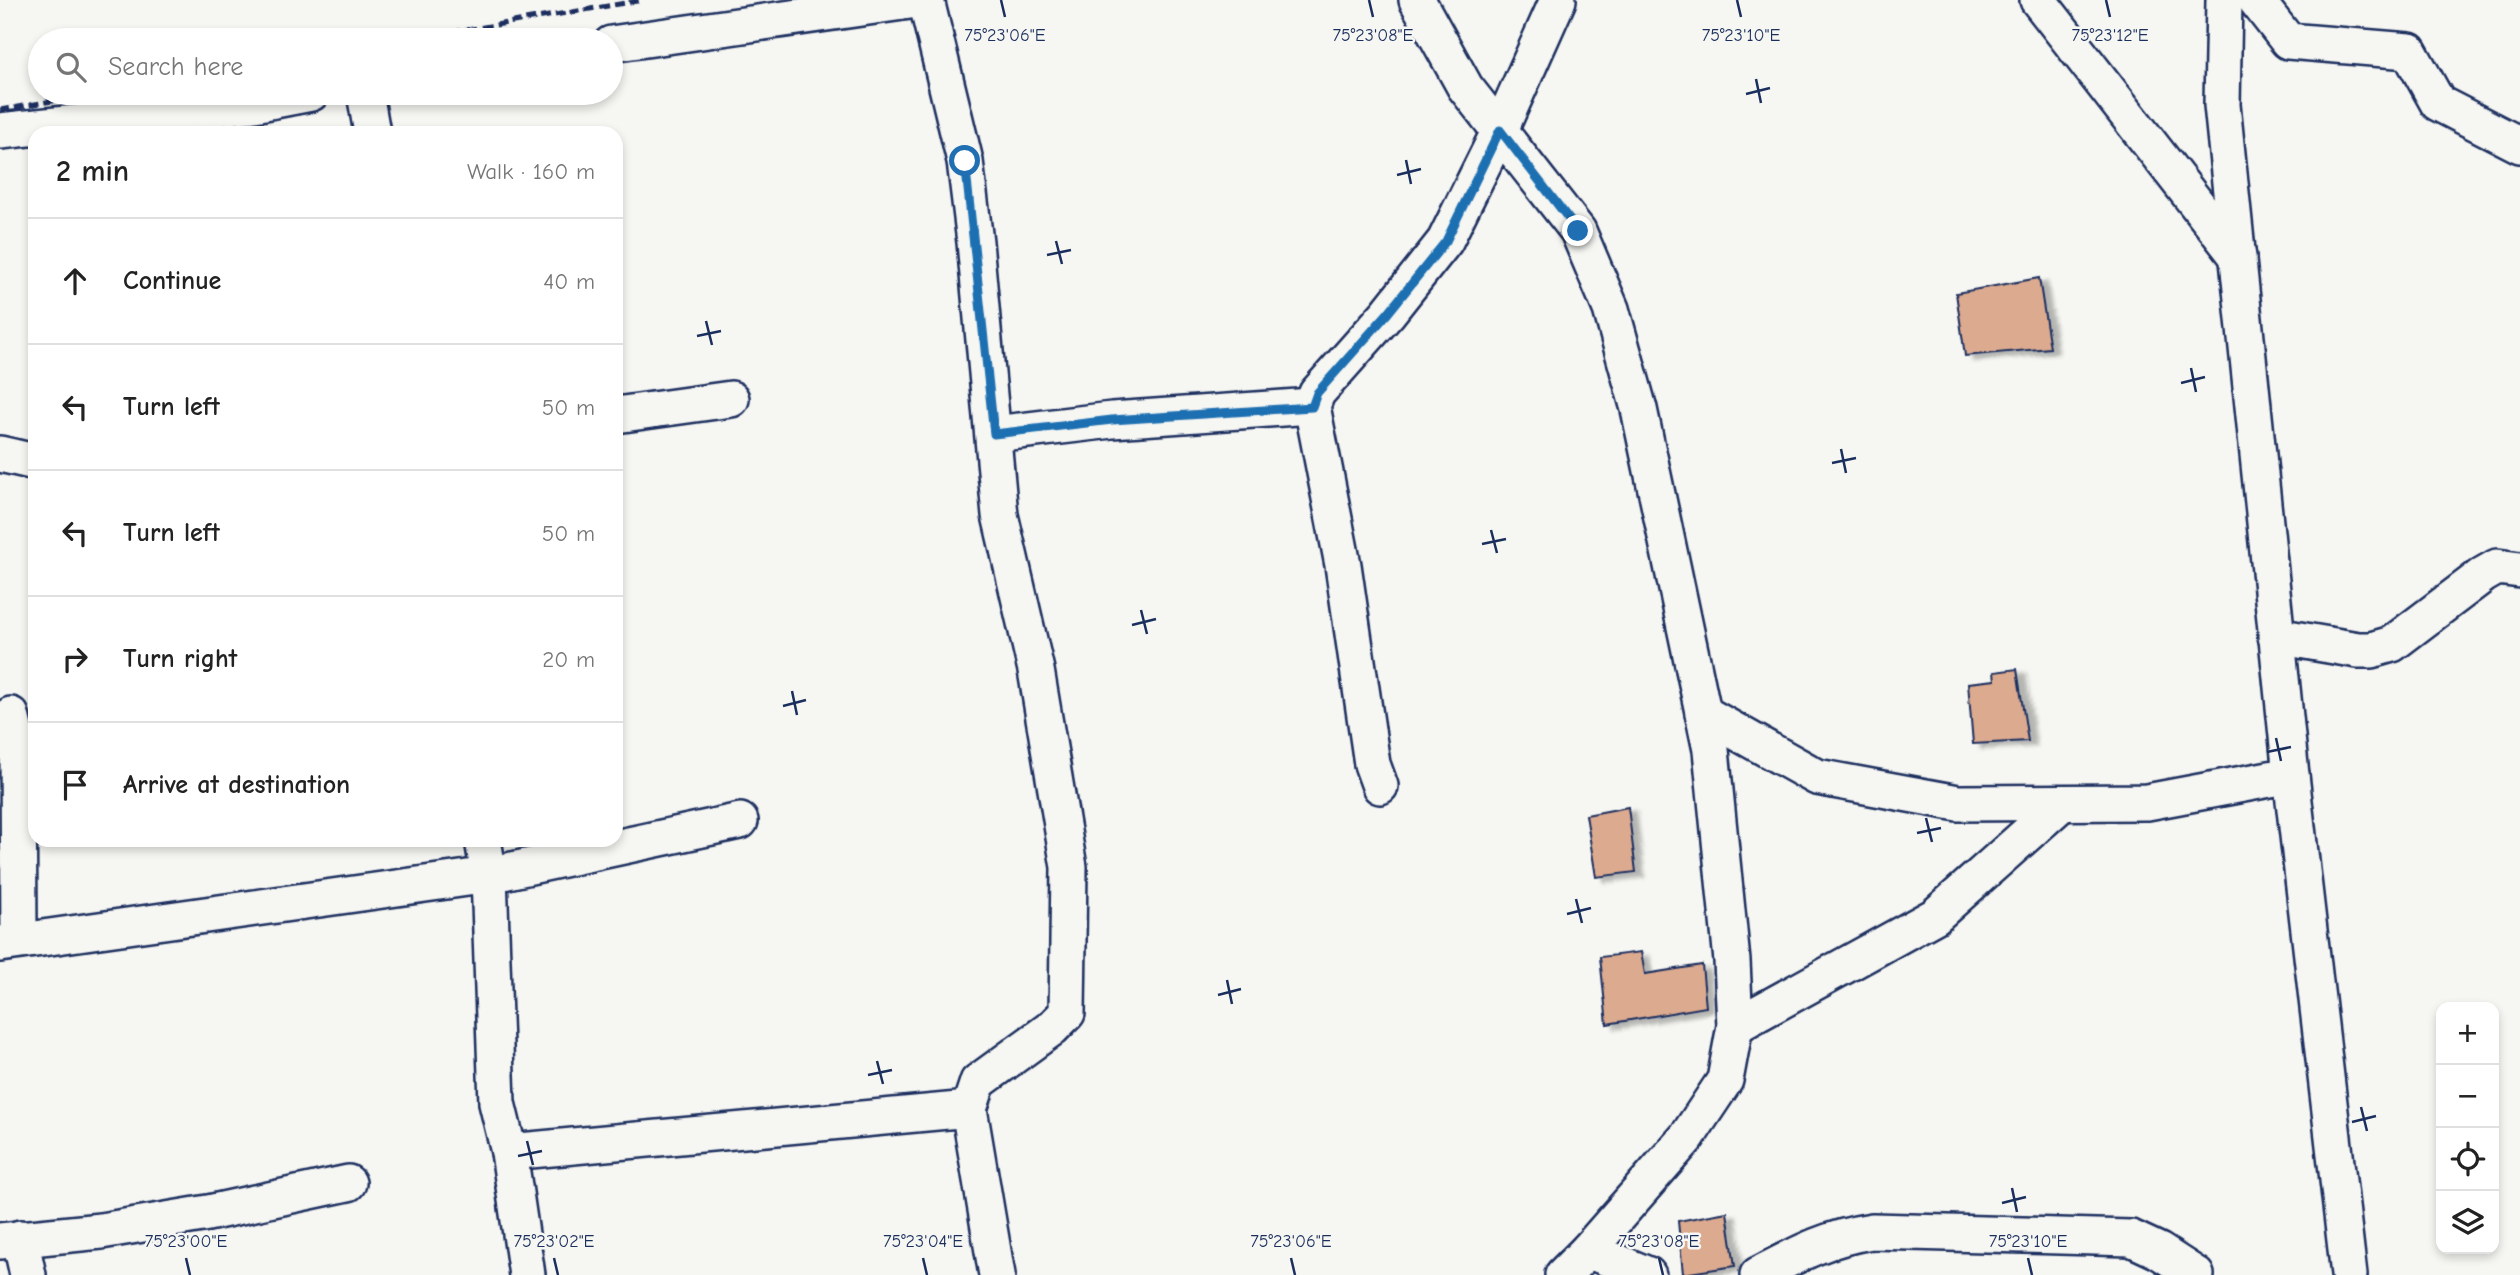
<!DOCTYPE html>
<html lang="en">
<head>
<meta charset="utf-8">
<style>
	body { margin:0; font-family:"Comic Neue",sans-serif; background:#f6f6f6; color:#222 }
	.controls { position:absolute; right:21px; bottom:21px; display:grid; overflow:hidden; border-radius:14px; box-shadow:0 4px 10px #0003 }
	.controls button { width:63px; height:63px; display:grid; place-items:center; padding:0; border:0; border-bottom:2px solid #e0e0e0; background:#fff; color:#222; font:35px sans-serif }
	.stop { position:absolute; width:21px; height:21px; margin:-16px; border:5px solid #1f6fb2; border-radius:50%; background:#fff }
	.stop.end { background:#1f6fb2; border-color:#fff; box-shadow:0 2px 7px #0008 }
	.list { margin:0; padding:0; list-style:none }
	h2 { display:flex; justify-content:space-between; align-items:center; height:91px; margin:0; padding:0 28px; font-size:30px }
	h2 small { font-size:23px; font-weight:400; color:#767676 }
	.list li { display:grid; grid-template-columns:46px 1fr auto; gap:21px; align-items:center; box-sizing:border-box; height:126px; padding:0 28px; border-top:2px solid #e0e0e0 }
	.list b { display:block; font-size:26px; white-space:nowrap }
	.list em { font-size:23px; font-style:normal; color:#767676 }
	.icon { flex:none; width:38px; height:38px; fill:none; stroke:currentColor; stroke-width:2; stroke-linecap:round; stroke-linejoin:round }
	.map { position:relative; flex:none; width:2520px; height:1275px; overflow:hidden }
	.search { position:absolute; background:#fff; box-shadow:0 4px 10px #0003; left:28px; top:28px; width:595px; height:77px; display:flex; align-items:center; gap:18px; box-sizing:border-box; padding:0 24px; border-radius:38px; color:#767676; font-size:26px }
	.panel { position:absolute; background:#fff; box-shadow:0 4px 10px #0003; left:28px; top:126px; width:595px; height:721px; border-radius:21px }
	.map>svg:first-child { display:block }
	.building { fill:#dcaa8f; stroke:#1b2f5e; stroke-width:2; filter:url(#shadow) }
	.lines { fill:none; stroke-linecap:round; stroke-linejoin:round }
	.street-casing { stroke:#1b2f5e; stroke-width:40 }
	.street { stroke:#f6f6f2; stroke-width:35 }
	.rail { stroke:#1b2f5e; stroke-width:5; stroke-dasharray:10 5; stroke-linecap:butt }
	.route { stroke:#1f6fb2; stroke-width:9 }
	.ticks { fill:none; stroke:#1b2f5e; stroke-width:2.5 }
	.ticks-label { font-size:18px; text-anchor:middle; fill:#1b2f5e; stroke:#f6f6f2; stroke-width:5; stroke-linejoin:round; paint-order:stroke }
</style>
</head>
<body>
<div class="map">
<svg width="2520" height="1275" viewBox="0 0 2520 1275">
	<defs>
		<filter id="shadow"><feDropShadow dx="8" dy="4.5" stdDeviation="2" flood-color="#0004"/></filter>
	</defs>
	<rect width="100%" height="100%" fill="#f6f6f2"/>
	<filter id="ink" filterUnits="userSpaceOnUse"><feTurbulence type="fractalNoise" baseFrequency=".0143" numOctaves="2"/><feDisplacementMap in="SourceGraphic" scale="14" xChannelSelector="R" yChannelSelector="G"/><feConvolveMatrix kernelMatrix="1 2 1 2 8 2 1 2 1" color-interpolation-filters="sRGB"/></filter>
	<g filter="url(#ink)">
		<g class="building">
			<polygon points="2039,278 2050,348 1965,356 1956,293"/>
			<polygon points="2017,669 2028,741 1973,744 1968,683 1995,680 1994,672"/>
			<polygon points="1628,807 1636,872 1596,877 1586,815"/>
			<polygon points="1641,952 1645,974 1702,965 1706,1007 1607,1024 1600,957"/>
			<polygon points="1727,1212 1735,1266 1683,1274 1678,1221"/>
		</g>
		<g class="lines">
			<defs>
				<g id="street">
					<polyline points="926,0 965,161 975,242 1000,515 1036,670 1069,867 1067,1013 1052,1028 978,1082 969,1109 997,1275"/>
					<polyline points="1417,0 1465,87 1578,231 1611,309 1639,409 1711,750 1732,961 1735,1026 1725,1080 1687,1137 1588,1250 1563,1275"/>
					<polyline points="2038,0 2238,257"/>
					<polyline points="2224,0 2222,105 2291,775 2349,1275"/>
					<polyline points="2256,0 2288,41 2409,51 2438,103 2520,145"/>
					<polyline points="611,44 917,0"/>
					<polyline points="365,93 372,133"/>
					<polyline points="0,131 254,104 311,93"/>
					<polyline points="616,415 731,399"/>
					<polyline points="994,434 1112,420 1312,406"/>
					<polyline points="0,454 35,462"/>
					<polyline points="2276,636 2358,650 2371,650 2392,644 2483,575 2497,567 2520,570"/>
					<polyline points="1703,713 1817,777 1958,803 2147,802 2291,775"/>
					<polyline points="11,715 18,745 19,940"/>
					<polyline points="1380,786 1372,764 1343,565 1312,406 1317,393 1388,313 1445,241 1500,130 1558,0"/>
					<polyline points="483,840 489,875 497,1103 509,1152 527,1275"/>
					<polyline points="0,944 489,875 740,821"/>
					<polyline points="1735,1026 1935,916 2062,803"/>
					<polyline points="509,1152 969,1109"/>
					<polyline points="20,1238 28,1275"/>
					<polyline points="0,1241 101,1231 208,1213 348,1183"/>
					<polyline points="1588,1250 1648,1275"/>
					<path d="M1758,1275C1798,1254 1826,1238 1872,1231L2131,1238L2159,1251L2196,1275"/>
				</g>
			</defs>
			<use href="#street" class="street-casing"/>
			<use href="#street" class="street"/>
			<g class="rail">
				<polyline points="407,40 643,0"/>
				<polyline points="0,110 99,93"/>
			</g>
		</g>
	</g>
	<g class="lines" filter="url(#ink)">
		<polyline class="route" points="965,161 994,434 1112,420 1312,407 1317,393 1388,313 1446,241 1500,130 1578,231"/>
	</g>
	<path class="ticks" d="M1001,0L1005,17M1369,0L1373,17M1737,0L1741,17M2106,0L2110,17M1756,79L1761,103M1746,94L1770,88M1406,160L1411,184M1397,175L1421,169M1056,241L1062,264M1047,255L1071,250M706,321L712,345M697,336L721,331M2191,368L2196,392M2181,383L2205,377M1841,449L1846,473M1832,463L1856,458M1491,530L1497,553M1482,544L1506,539M1141,610L1147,634M1132,625L1156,619M792,691L797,715M783,706L806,700M2276,738L2281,761M2267,752L2291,747M1926,818L1932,842M1917,833L1941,828M1576,899L1582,923M1567,914L1591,908M1227,980L1232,1004M1218,995L1241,989M877,1061L883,1084M868,1075L892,1070M2361,1107L2367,1131M2352,1122L2376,1116M527,1141L533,1165M518,1156L542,1151M2012,1188L2017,1212M2002,1203L2026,1197M186,1258L190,1275M554,1258L558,1275M923,1258L927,1275M1291,1258L1295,1275M1659,1258L1663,1275M2028,1258L2032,1275"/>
	<g class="ticks-label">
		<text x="1005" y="41">75°23'06"E</text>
		<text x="1373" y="41">75°23'08"E</text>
		<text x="1741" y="41">75°23'10"E</text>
		<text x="2110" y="41">75°23'12"E</text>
		<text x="186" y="1247">75°23'00"E</text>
		<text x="554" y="1247">75°23'02"E</text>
		<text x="923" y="1247">75°23'04"E</text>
		<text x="1291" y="1247">75°23'06"E</text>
		<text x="1659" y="1247">75°23'08"E</text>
		<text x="2028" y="1247">75°23'10"E</text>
	</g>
</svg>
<div class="controls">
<button>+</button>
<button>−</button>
<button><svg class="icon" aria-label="locate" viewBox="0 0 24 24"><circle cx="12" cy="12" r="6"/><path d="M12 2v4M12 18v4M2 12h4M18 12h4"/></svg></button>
<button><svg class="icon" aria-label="layers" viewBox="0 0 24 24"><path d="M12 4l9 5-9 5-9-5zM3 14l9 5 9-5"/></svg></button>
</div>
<div class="stop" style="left:965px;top:161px"></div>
<div class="stop end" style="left:1578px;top:231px"></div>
<div class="search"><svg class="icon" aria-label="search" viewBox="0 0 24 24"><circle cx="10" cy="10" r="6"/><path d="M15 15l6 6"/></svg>Search here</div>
<section class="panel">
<h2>2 min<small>Walk · 160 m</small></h2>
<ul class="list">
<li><svg class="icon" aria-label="ahead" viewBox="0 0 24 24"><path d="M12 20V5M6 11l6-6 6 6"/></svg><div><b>Continue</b></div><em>40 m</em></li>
<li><svg class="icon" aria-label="left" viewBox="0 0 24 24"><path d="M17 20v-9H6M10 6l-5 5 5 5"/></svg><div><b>Turn left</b></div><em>50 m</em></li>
<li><svg class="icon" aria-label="left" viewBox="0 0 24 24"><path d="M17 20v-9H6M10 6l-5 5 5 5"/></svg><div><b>Turn left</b></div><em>50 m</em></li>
<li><svg class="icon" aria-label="right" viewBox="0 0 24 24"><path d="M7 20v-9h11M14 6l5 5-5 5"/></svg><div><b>Turn right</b></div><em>20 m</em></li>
<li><svg class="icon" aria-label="arrive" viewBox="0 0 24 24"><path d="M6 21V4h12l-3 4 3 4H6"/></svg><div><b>Arrive at destination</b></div></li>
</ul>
</section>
</div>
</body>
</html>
